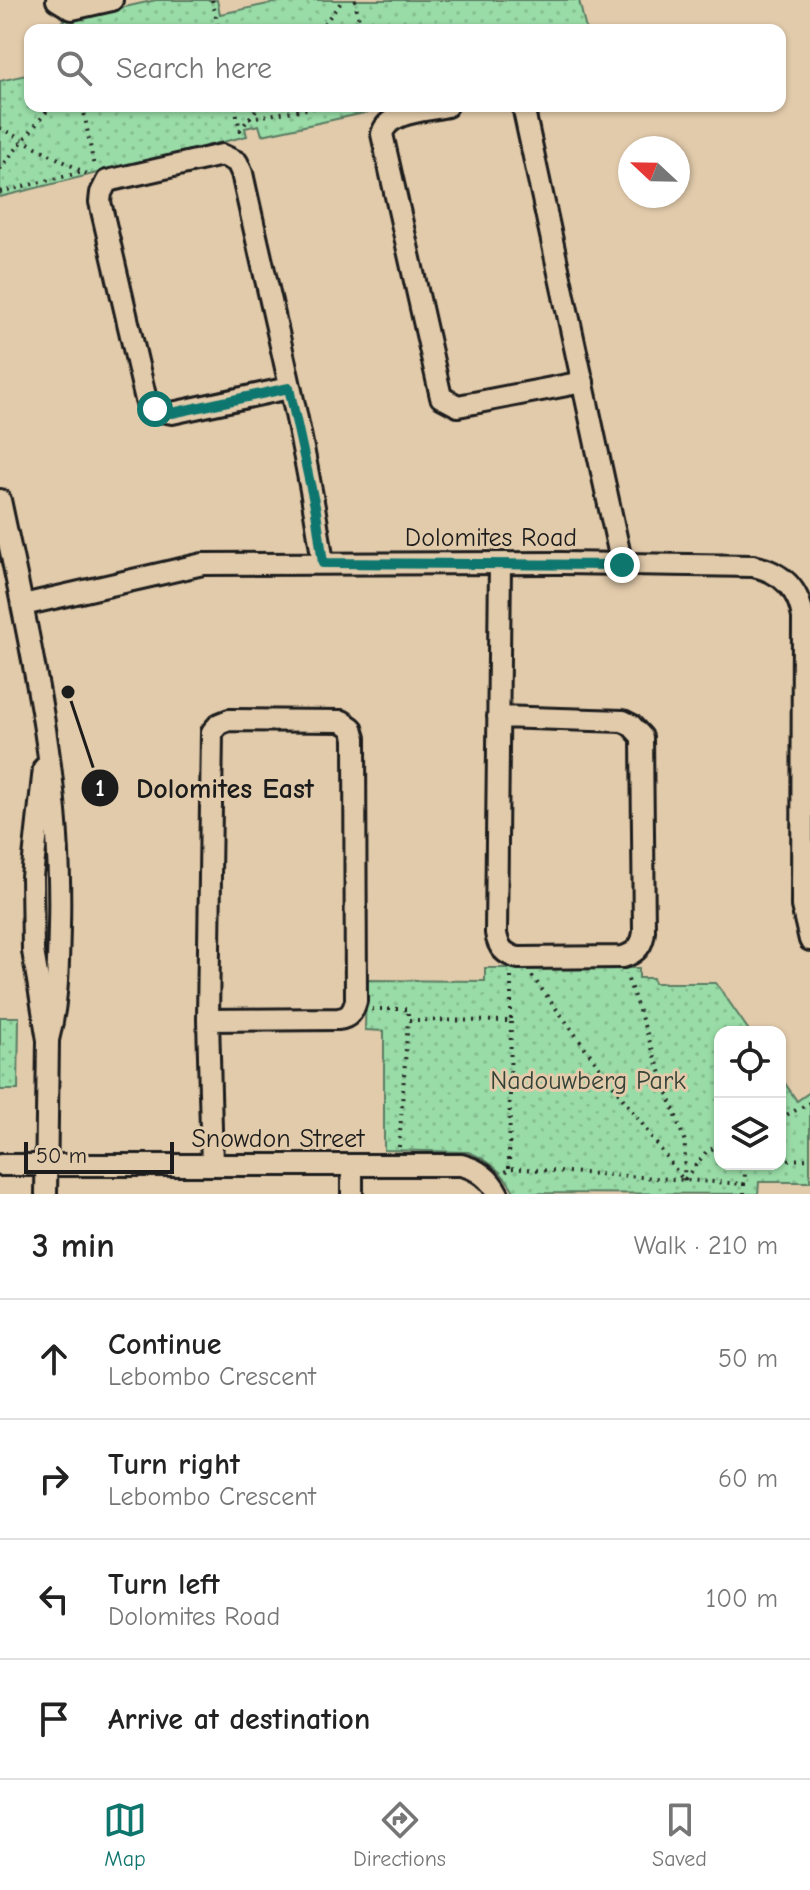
<!DOCTYPE html>
<html lang="en">
<head>
<meta charset="utf-8">
<style>
	body { margin:0; font-family:"Comic Neue",sans-serif; background:#f6f6f6; color:#222 }
	.controls { position:absolute; right:24px; bottom:24px; display:grid; overflow:hidden; border-radius:16px; box-shadow:0 2px 6px #0004 }
	.controls button { width:72px; height:72px; display:grid; place-items:center; padding:0; border:0; border-bottom:2px solid #e0e0e0; background:#fff; color:#222; font:40px sans-serif }
	.compass { position:absolute; left:618px; top:136px; width:72px; height:72px; border-radius:50%; background:#fff; box-shadow:0 2px 6px #0004; rotate:292deg }
	.scale { position:absolute; left:24px; bottom:20px; width:150px; box-sizing:border-box; padding-left:8px; border:4px solid #1c1c1c; border-top:0; font-size:22px; line-height:28px; white-space:nowrap; color:#1c1c1c; -webkit-text-stroke:6px #e2cbab; paint-order:stroke }
	.stop { position:absolute; width:24px; height:24px; margin:-18px; border:6px solid #0f766e; border-radius:50%; background:#fff }
	.stop.end { background:#0f766e; border-color:#fff; box-shadow:0 2px 8px #0008 }
	.list { margin:0; padding:0; list-style:none }
	h2 { display:flex; justify-content:space-between; align-items:center; height:104px; margin:0; padding:0 32px; font-size:34px }
	h2 small { font-size:26px; font-weight:400; color:#767676 }
	.list li { display:grid; grid-template-columns:52px 1fr auto; gap:24px; align-items:center; box-sizing:border-box; height:120px; padding:0 32px; border-top:2px solid #e0e0e0 }
	.list b { display:block; font-size:30px; white-space:nowrap }
	.list p { margin:0; font-size:26px; white-space:nowrap; color:#767676 }
	.list em { font-size:26px; font-style:normal; color:#767676 }
	.icon { flex:none; width:44px; height:44px; fill:none; stroke:currentColor; stroke-width:2; stroke-linecap:round; stroke-linejoin:round }
	.map { position:relative; flex:none; width:810px; height:1194px; overflow:hidden }
	.search { position:absolute; background:#fff; box-shadow:0 2px 6px #0004; left:24px; right:24px; top:24px; height:88px; display:flex; align-items:center; gap:20px; box-sizing:border-box; padding:0 28px; border-radius:16px; color:#767676; font-size:30px }
	.sheet { height:584px; background:#fff }
	nav { display:flex; justify-content:space-around; align-items:center; box-sizing:border-box; height:112px; border-top:2px solid #e0e0e0; background:#fff; font-size:22px; color:#767676 }
	nav a { display:grid; justify-items:center; gap:4px }
	nav .on { color:#0f766e }
	.map>svg:first-child { display:block }
	.green { fill:url(#green-dots); stroke:#5a7c62; stroke-width:2 }
	.lines { fill:none; stroke-linecap:round; stroke-linejoin:round }
	.minor-casing { stroke:#1c1c1c; stroke-width:26 }
	.path { stroke:#1c1c1c; stroke-width:4; stroke-dasharray:2 6; stroke-linecap:butt }
	.minor { stroke:#e2cbab; stroke-width:20 }
	.route { stroke:#0f766e; stroke-width:10 }
	.labels { text-anchor:middle; dominant-baseline:central; stroke-width:6; stroke-linejoin:round; paint-order:stroke }
	.street-label { font-size:26px; fill:#1c1c1c; stroke:#e2cbab }
	.park-label { font-size:26px; fill:#354238; stroke:#e2cbab }
	.leader { fill:none; stroke:#1c1c1c; stroke-width:3 }
	.callout-dot { fill:#1c1c1c; stroke:#e2cbab; stroke-width:3 }
	.mark-label { font-size:24px; text-anchor:middle; font-weight:bold; fill:#fff }
	.callout-label { font-size:28px; text-anchor:middle; font-weight:bold; fill:#1c1c1c; stroke:#e2cbab; stroke-width:6; stroke-linejoin:round; paint-order:stroke }
</style>
</head>
<body>
<div class="map">
<svg width="810" height="1194" viewBox="0 0 810 1194">
	<defs>
		<pattern id="green-dots" width="8" height="8" patternUnits="userSpaceOnUse" patternTransform="scale(2)"><rect width="8" height="8" fill="#99dca7"/><path d="M2 2h.1M6 6h.1" fill="none" stroke="#83bc8f" stroke-width="1.8" stroke-linecap="round"/></pattern>
	</defs>
	<rect width="100%" height="100%" fill="#e2cbab"/>
	<filter id="ink" filterUnits="userSpaceOnUse"><feTurbulence type="fractalNoise" baseFrequency=".0125" numOctaves="2"/><feDisplacementMap in="SourceGraphic" scale="16" xChannelSelector="R" yChannelSelector="G"/><feConvolveMatrix kernelMatrix="1 2 1 2 8 2 1 2 1" color-interpolation-filters="sRGB"/></filter>
	<g filter="url(#ink)">
		<g class="green">
			<polygon points="156,0 217,0 220,14 288,0 579,0 586,30 64,30 62,21"/>
			<polygon points="30,74 30,106 397,106 262,135 259,125 245,128 247,136 0,197 0,81"/>
			<path d="M485,968H639V978H653L654,983H716L750,1032H720V1164H780V1076L797,1101L810,1092V1182H759L758,1194L515,1193C504,1173 490,1160 468,1152L384,1150V1031L365,1030L366,980L485,981Z"/>
			<polygon points="0,1017 19,1017 18,1090 0,1090"/>
		</g>
		<g class="lines">
			<defs>
				<g id="minor">
					<polyline points="57,0 72,9 112,0"/>
					<path d="M447,106C426,111 388,111 382,134L441,397L458,406L583,382"/>
					<polyline points="523,106 622,565"/>
					<path d="M289,388L172,413L160,411L146,400L100,202L101,193L107,181L222,155L237,162L242,173C270,302 304,432 323,563"/>
					<path d="M0,500C30,642 63,781 59,926C58,965 58,1002 48,1040"/>
					<path d="M23,605L203,564L561,563L753,566C782,572 799,589 803,618L802,906L810,940"/>
					<path d="M498,717L623,721L631,725L642,737L644,931C643,945 636,953 623,957L519,958C505,955 498,948 496,933L500,564"/>
					<polyline points="44,768 32,877 33,951 48,1040 46,1194"/>
					<path d="M208,1020L338,1019C349,1018 353,1012 356,1001L355,738L352,728L342,721L229,720L219,724L212,732L208,1020L212,1165"/>
					<path d="M0,1165H461C478,1169 490,1178 498,1194"/>
					<polyline points="352,1166 352,1194"/>
				</g>
			</defs>
			<use href="#minor" class="minor-casing"/>
			<g class="path">
				<polyline points="212,0 219,30"/>
				<polyline points="355,0 361,30"/>
				<polyline points="319,30 343,0"/>
				<polyline points="83,106 94,167"/>
				<polyline points="235,106 240,130 259,106"/>
				<polyline points="249,118 326,106"/>
				<polyline points="0,128 91,176"/>
				<polyline points="0,169 51,106"/>
				<polyline points="0,192 83,172"/>
				<polyline points="532,976 684,1181 685,1142 626,974"/>
				<polyline points="372,1009 408,1009 408,1020 511,1021 511,975"/>
				<polyline points="780,1118 810,1103"/>
				<polyline points="399,1147 408,1020"/>
				<polyline points="780,1160 810,1159"/>
				<polyline points="509,1168 511,1021"/>
				<polyline points="506,1172 509,1168 744,1184 746,1164"/>
				<polyline points="685,1179 706,1152 720,1145"/>
				<polyline points="744,1194 744,1184"/>
			</g>
			<use href="#minor" class="minor"/>
		</g>
	</g>
	<g class="lines" filter="url(#ink)">
		<polyline class="route" points="155,409 172,413 289,388 316,511 323,563 622,565"/>
	</g>
	<g class="labels">
		<g class="street-label">
			<text x="491" y="538">Dolomites Road</text>
			<text x="278" y="1139">Snowdon Street</text>
		</g>
		<g class="park-label">
			<text x="588" y="1081">Nadouwberg Park</text>
		</g>
	</g>
	<path class="leader" d="M68 692L100 788"/>
	<g class="callout-dot">
		<circle cx="68" cy="692" r="8"/>
		<circle cx="100" cy="788" r="20"/>
	</g>
	<g class="mark-label">
		<text x="100" y="796">1</text>
	</g>
	<g class="callout-label">
		<text x="225" y="798">Dolomites East</text>
	</g>
</svg>
<div class="controls">
<button><svg class="icon" aria-label="locate" viewBox="0 0 24 24"><circle cx="12" cy="12" r="6"/><path d="M12 2v4M12 18v4M2 12h4M18 12h4"/></svg></button>
<button><svg class="icon" aria-label="layers" viewBox="0 0 24 24"><path d="M12 4l9 5-9 5-9-5zM3 14l9 5 9-5"/></svg></button>
</div>
<svg class="compass" viewBox="-18 -18 36 36"><path d="M0-13l5 13h-10z" fill="#e53935"/><path d="M0 13l5-13h-10z" fill="#767676"/></svg>
<div class="scale">50 m</div>
<div class="stop" style="left:155px;top:409px"></div>
<div class="stop end" style="left:622px;top:565px"></div>
<div class="search"><svg class="icon" aria-label="search" viewBox="0 0 24 24"><circle cx="10" cy="10" r="6"/><path d="M15 15l6 6"/></svg>Search here</div>
</div>
<section class="sheet">
<h2>3 min<small>Walk · 210 m</small></h2>
<ul class="list">
<li><svg class="icon" aria-label="ahead" viewBox="0 0 24 24"><path d="M12 20V5M6 11l6-6 6 6"/></svg><div><b>Continue</b><p>Lebombo Crescent</p></div><em>50 m</em></li>
<li><svg class="icon" aria-label="right" viewBox="0 0 24 24"><path d="M7 20v-9h11M14 6l5 5-5 5"/></svg><div><b>Turn right</b><p>Lebombo Crescent</p></div><em>60 m</em></li>
<li><svg class="icon" aria-label="left" viewBox="0 0 24 24"><path d="M17 20v-9H6M10 6l-5 5 5 5"/></svg><div><b>Turn left</b><p>Dolomites Road</p></div><em>100 m</em></li>
<li><svg class="icon" aria-label="arrive" viewBox="0 0 24 24"><path d="M6 21V4h12l-3 4 3 4H6"/></svg><div><b>Arrive at destination</b></div></li>
</ul>
</section>
<nav>
<a class="on"><svg class="icon" aria-label="map" viewBox="0 0 24 24"><path d="M3 6l6-2 6 2 6-2v14l-6 2-6-2-6 2zM9 4v14M15 6v14"/></svg>Map</a>
<a><svg class="icon" aria-label="directions" viewBox="0 0 24 24"><path d="M12 3l9 9-9 9-9-9zM9 14v-3h6M13 9l2 2-2 2"/></svg>Directions</a>
<a><svg class="icon" aria-label="saved" viewBox="0 0 24 24"><path d="M7 4h10v16l-5-4-5 4z"/></svg>Saved</a>
</nav>
</body>
</html>
